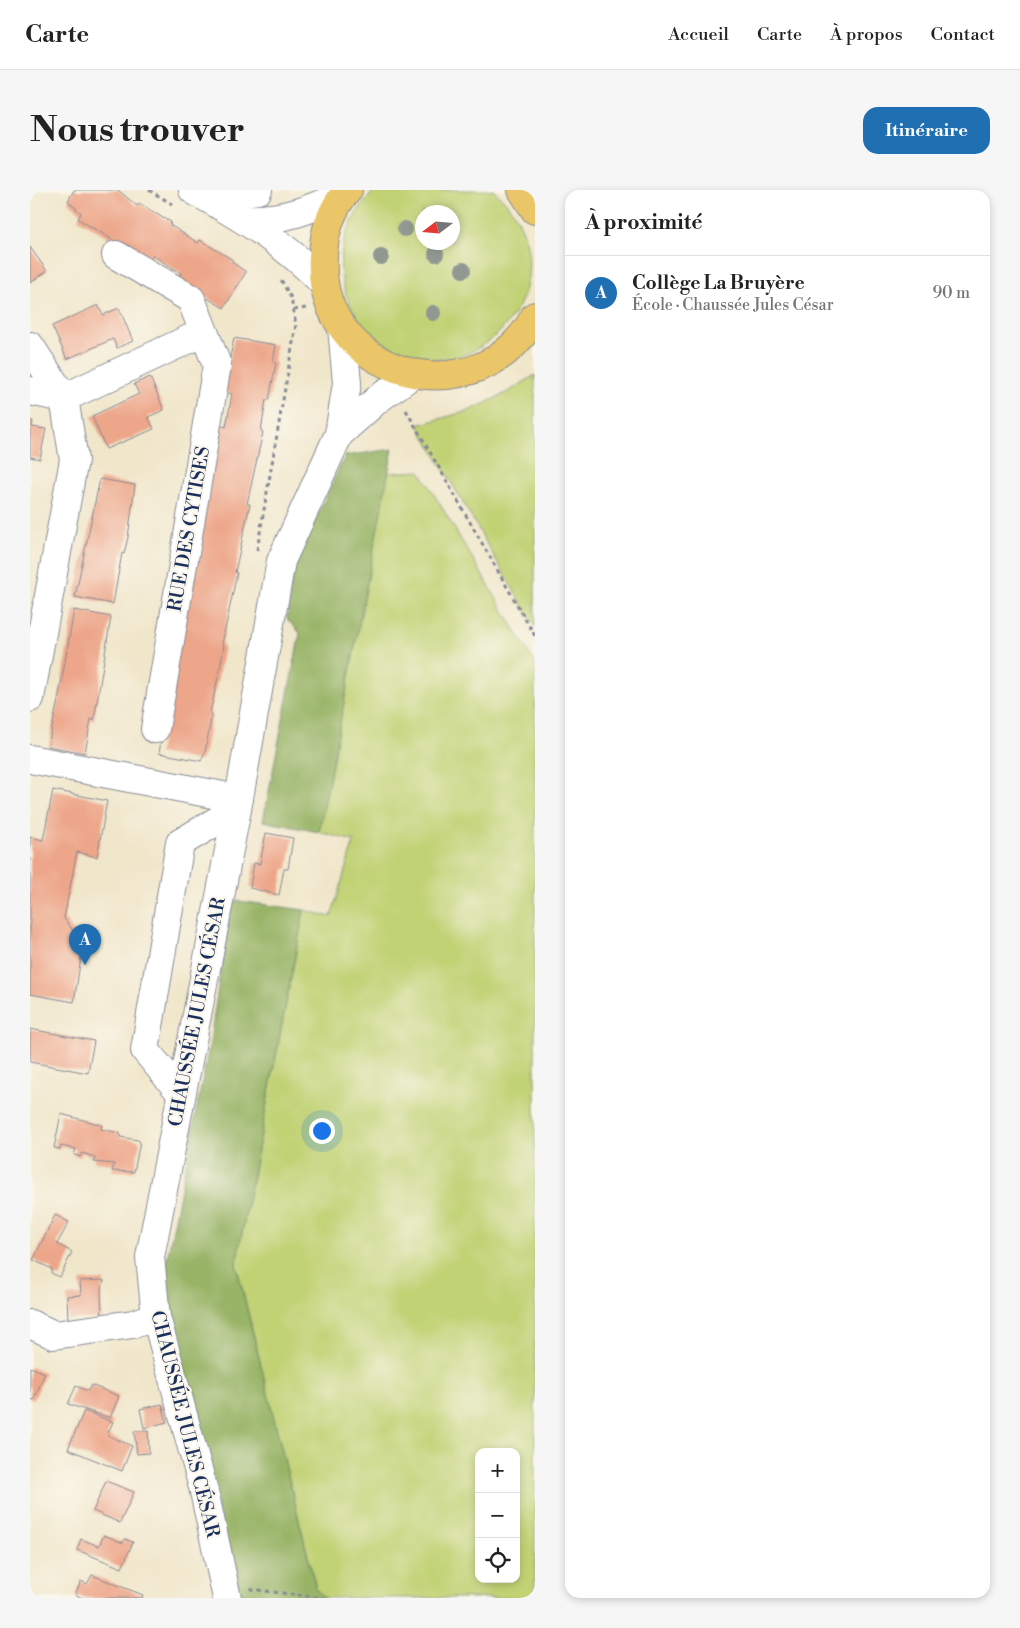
<!DOCTYPE html>
<html lang="fr">
<head>
<meta charset="utf-8">
<style>
	body { margin:0; font-family:"Libre Bodoni",serif; background:#f6f6f6; color:#222 }
	.controls { position:absolute; right:15px; bottom:15px; display:grid; overflow:hidden; border-radius:10px; box-shadow:0 2px 8px #0003 }
	.controls button { width:45px; height:45px; display:grid; place-items:center; padding:0; border:0; border-bottom:1px solid #e0e0e0; background:#fff; color:#222; font:25px sans-serif }
	.compass { position:absolute; left:385px; top:15px; width:45px; height:45px; border-radius:50%; background:#fff; box-shadow:0 2px 8px #0003; rotate:254deg }
	.you { position:absolute; left:291px; top:940px; width:18px; height:18px; margin:-12px; border:4px solid #fff; border-radius:50%; background:#1a73e8; box-shadow:0 0 0 8px #1a73e833 }
	.badge { display:grid; place-items:center; width:32px; height:32px; border-radius:50%; background:#1f6fb2; color:#fff; font-size:16px; font-weight:700 }
	.pin { position:absolute; translate:-50% -41px; filter:drop-shadow(0 1px 2px #0008) }
	.pin::after { content:''; position:absolute; top:26px; width:18px; height:15px; background:inherit; clip-path:polygon(0 0,100% 0,50% 100%) }
	.list { margin:0; padding:0; list-style:none }
	h2 { display:flex; justify-content:space-between; align-items:center; height:65px; margin:0; padding:0 20px; font-size:21px }
	h2 small { font-size:16px; font-weight:400; color:#767676 }
	.list li { display:grid; grid-template-columns:32px 1fr auto; gap:15px; align-items:center; box-sizing:border-box; height:75px; padding:0 20px; border-top:1px solid #e0e0e0 }
	.list b { display:block; font-size:19px; white-space:nowrap }
	.list p { margin:0; font-size:16px; white-space:nowrap; color:#767676 }
	.list em { font-size:16px; font-style:normal; color:#767676 }
	.icon { flex:none; width:28px; height:28px; fill:none; stroke:currentColor; stroke-width:2; stroke-linecap:round; stroke-linejoin:round }
	.map { position:relative; flex:none; width:505px; height:1408px; overflow:hidden; border-radius:15px }
	header { display:flex; align-items:center; gap:30px; box-sizing:border-box; height:70px; padding:0 25px; background:#fff; border-bottom:1px solid #e0e0e0 }
	header strong { font-size:24px }
	nav { display:flex; gap:28px; margin-inline-start:auto; font-size:18px }
	.intro { display:flex; align-items:center; justify-content:space-between; box-sizing:border-box; height:120px; padding:0 30px }
	h1 { margin:0; font-size:35px }
	.button { padding:12px 22px; border-radius:15px; background:#1f6fb2; color:#fff; font-size:18px; font-weight:700 }
	main { display:flex; gap:30px; padding:0 30px }
	aside { flex:1; background:#fff; border-radius:15px; box-shadow:0 2px 8px #0003 }
	.map>svg:first-child { display:block }
	.green { fill:#c1d275; stroke:#6e806a; fill-rule:evenodd }
	.forest { fill:#98b466; stroke:#5a7262 }
	.building { fill:#eda689 }
	.lines { fill:none; stroke-linecap:round; stroke-linejoin:round }
	.minor-casing { stroke:#868a94; stroke-width:30 }
	.major-casing { stroke:#868a94; stroke-width:30 }
	.path { stroke:#868a94; stroke-width:3; stroke-dasharray:4 4; stroke-linecap:butt }
	.minor { stroke:#fff; stroke-width:28 }
	.major { stroke:#eac669; stroke-width:28 }
	.tree { fill:#919892 }
	.labels { text-anchor:middle; dominant-baseline:central; stroke-width:4.5; stroke-linejoin:round; paint-order:stroke }
	.street-label { font-size:19px; fill:#1b2f5e; stroke:#fbf7ec }
</style>
</head>
<body>
<header>
<strong>Carte</strong>
<nav><a>Accueil</a><a>Carte</a><a>À propos</a><a>Contact</a></nav>
</header>
<div class="intro"><h1>Nous trouver</h1><a class="button">Itinéraire</a></div>
<main>
<div class="map">
<svg width="505" height="1408" viewBox="0 0 505 1408">
	<rect width="100%" height="100%" fill="#fbf7ec"/>
	<filter id="ink" filterUnits="userSpaceOnUse"><feTurbulence type="fractalNoise" baseFrequency=".02" numOctaves="2"/><feDisplacementMap in="SourceGraphic" scale="10" xChannelSelector="R" yChannelSelector="G"/><feConvolveMatrix kernelMatrix="1 2 1 2 8 2 1 2 1" color-interpolation-filters="sRGB"/></filter>
	<filter id="wash" filterUnits="userSpaceOnUse"><feTurbulence type="fractalNoise" baseFrequency=".0096" numOctaves="4" result="noise"/><feDisplacementMap in="SourceGraphic" scale="20" xChannelSelector="R" yChannelSelector="G"/><feGaussianBlur stdDeviation="1.12" result="paint"/><feColorMatrix in="noise" values="0 0 0 0 0 0 0 0 0 0 0 0 0 0 0 0 0 1.4 0 .05"/><feComposite in="paint" operator="in"/></filter>
	<g filter="url(#wash)">
		<rect width="100%" height="100%" fill="#f0e6ca"/>
		<g class="green">
			<path d="M345,0H463C490,23 502,52 498,87C496,106 487,123 474,137C394,229 243,105 345,0ZM392,22H422V52H392Z"/>
			<polygon points="505,185 505,437 388,235 441,220 478,202"/>
			<path d="M390,281L505,473V1408H295L286,1399L206,1074L274,720L301,727L324,651L289,642L358,283ZM449,1262H486V1389H449Z"/>
		</g>
		<g class="forest">
			<polygon points="363,259 289,642 233,631 270,443 257,429 263,377 315,266"/>
			<polygon points="201,710 274,720 206,1074 286,1399 295,1408 210,1408 149,1161 134,1085 180,852"/>
		</g>
		<g id="blocks">
			<g class="building">
				<polygon points="44,0 88,0 107,16 109,13 133,28 141,32 140,35 168,53 170,50 203,70 202,72 216,82 194,118 147,90 151,83 122,65 118,71 48,29 51,23 38,11"/>
				<polygon points="0,57 17,81 0,93"/>
				<polygon points="68,115 73,125 89,118 103,151 87,158 83,149 37,169 22,136"/>
				<polygon points="204,148 246,155 243,172 246,173 239,210 236,210 231,241 233,242 217,314 220,314 205,382 207,383 192,454 194,456 189,483 180,523 182,524 175,562 171,571 129,563 188,235 196,237 202,204 193,202"/>
				<polygon points="120,187 134,220 118,227 124,239 76,259 62,226 109,204 104,194"/>
				<polygon points="0,231 3,231 2,237 16,239 10,269 0,267"/>
				<polygon points="70,289 105,295 98,347 94,364 92,363 83,414 45,407"/>
				<polygon points="44,420 81,427 64,530 61,529 55,563 18,556 29,506"/>
				<polygon points="23,600 77,611 67,667 47,662 34,728 53,755 44,812 0,804 0,647 13,650"/>
				<polygon points="236,643 263,648 258,679 254,679 249,705 220,698 224,673 230,674"/>
				<polygon points="0,839 64,851 58,883 0,872"/>
				<polygon points="31,924 72,935 71,939 90,943 90,947 108,950 110,952 104,982 82,981 84,974 64,972 65,967 52,963 50,967 44,965 46,959 31,956 30,959 24,958"/>
				<polygon points="25,1025 39,1032 27,1054 42,1062 30,1087 21,1083 22,1079 3,1070"/>
				<polygon points="74,1090 71,1102 72,1128 38,1130 37,1106 51,1105 50,1091"/>
				<polygon points="0,1177 15,1183 4,1210 0,1209"/>
				<polygon points="61,1195 89,1206 80,1228 38,1214 46,1196 58,1201"/>
				<polygon points="132,1214 137,1232 114,1238 110,1219"/>
				<polygon points="54,1221 83,1232 77,1245 102,1256 92,1281 38,1259"/>
				<polygon points="104,1241 118,1241 119,1263 107,1264"/>
				<polygon points="76,1291 104,1302 90,1333 63,1321"/>
				<polygon points="74,1345 93,1353 95,1349 103,1352 92,1378 47,1360 51,1349 69,1356"/>
				<polygon points="62,1385 113,1405 112,1408 53,1408 45,1405 51,1391 57,1394"/>
			</g>
		</g>
	</g>
	<g filter="url(#ink)">
		<use href="#blocks" fill-opacity="0" stroke="#868a94" stroke-width="1"/>
		<g class="lines">
			<defs>
				<g id="minor">
					<path d="M163,0C211,27 256,54 294,94"/>
					<polyline points="171,1 208,3 228,0"/>
					<path d="M215,29C252,31 283,19 315,3"/>
					<polyline points="0,156 34,208 44,270 0,508"/>
					<polyline points="0,201 34,208 174,142 161,109 86,65"/>
					<polyline points="309,244 348,209 383,184"/>
					<polyline points="125,539 187,175 174,142"/>
					<polyline points="0,569 209,609"/>
					<polyline points="150,902 115,860 150,653 207,619"/>
					<polyline points="0,1134 24,1145 103,1134 126,1127"/>
					<polyline points="197,1408 174,1301 126,1127 120,1067 207,619 251,371 309,244 317,193 312,137"/>
				</g>
				<g id="major">
					<path d="M318,0C302,18 294,42 293,66C285,186 448,232 505,126"/>
					<polyline points="492,0 505,20"/>
				</g>
			</defs>
			<use href="#minor" class="minor-casing"/>
			<use href="#major" class="major-casing"/>
			<g class="path">
				<polyline points="119,0 142,14"/>
				<polyline points="264,120 276,118"/>
				<polyline points="376,220 505,446"/>
				<polyline points="227,360 266,135 261,108 250,88"/>
				<polyline points="220,1399 292,1408"/>
			</g>
			<use href="#minor" class="minor"/>
			<use href="#major" class="major"/>
		</g>
		<g class="tree">
			<circle cx="375" cy="39" r="8"/>
			<circle cx="406" cy="64" r="8"/>
			<circle cx="351" cy="67" r="8"/>
			<circle cx="433" cy="80" r="8"/>
			<circle cx="403" cy="123" r="8"/>
		</g>
	</g>
	<g class="labels">
		<g class="street-label">
			<text transform="translate(159 339) rotate(-80)">RUE DES CYTISES</text>
			<text transform="translate(167 822) rotate(-79)">CHAUSSÉE JULES CÉSAR</text>
			<text transform="translate(155 1234) rotate(76)">CHAUSSÉE JULES CÉSAR</text>
		</g>
	</g>
</svg>
<div class="controls">
<button>+</button>
<button>−</button>
<button><svg class="icon" aria-label="locate" viewBox="0 0 24 24"><circle cx="12" cy="12" r="6"/><path d="M12 2v4M12 18v4M2 12h4M18 12h4"/></svg></button>
</div>
<svg class="compass" viewBox="-18 -18 36 36"><path d="M0-13l5 13h-10z" fill="#e53935"/><path d="M0 13l5-13h-10z" fill="#767676"/></svg>
<div class="you"></div>
<div class="pin badge" style="left:55px;top:775px">A</div>
</div>
<aside>
<h2>À proximité<small></small></h2>
<ul class="list">
<li><span class="badge">A</span><div><b>Collège La Bruyère</b><p>École · Chaussée Jules César</p></div><em>90 m</em></li>
</ul>
</aside>
</main>
</body>
</html>
